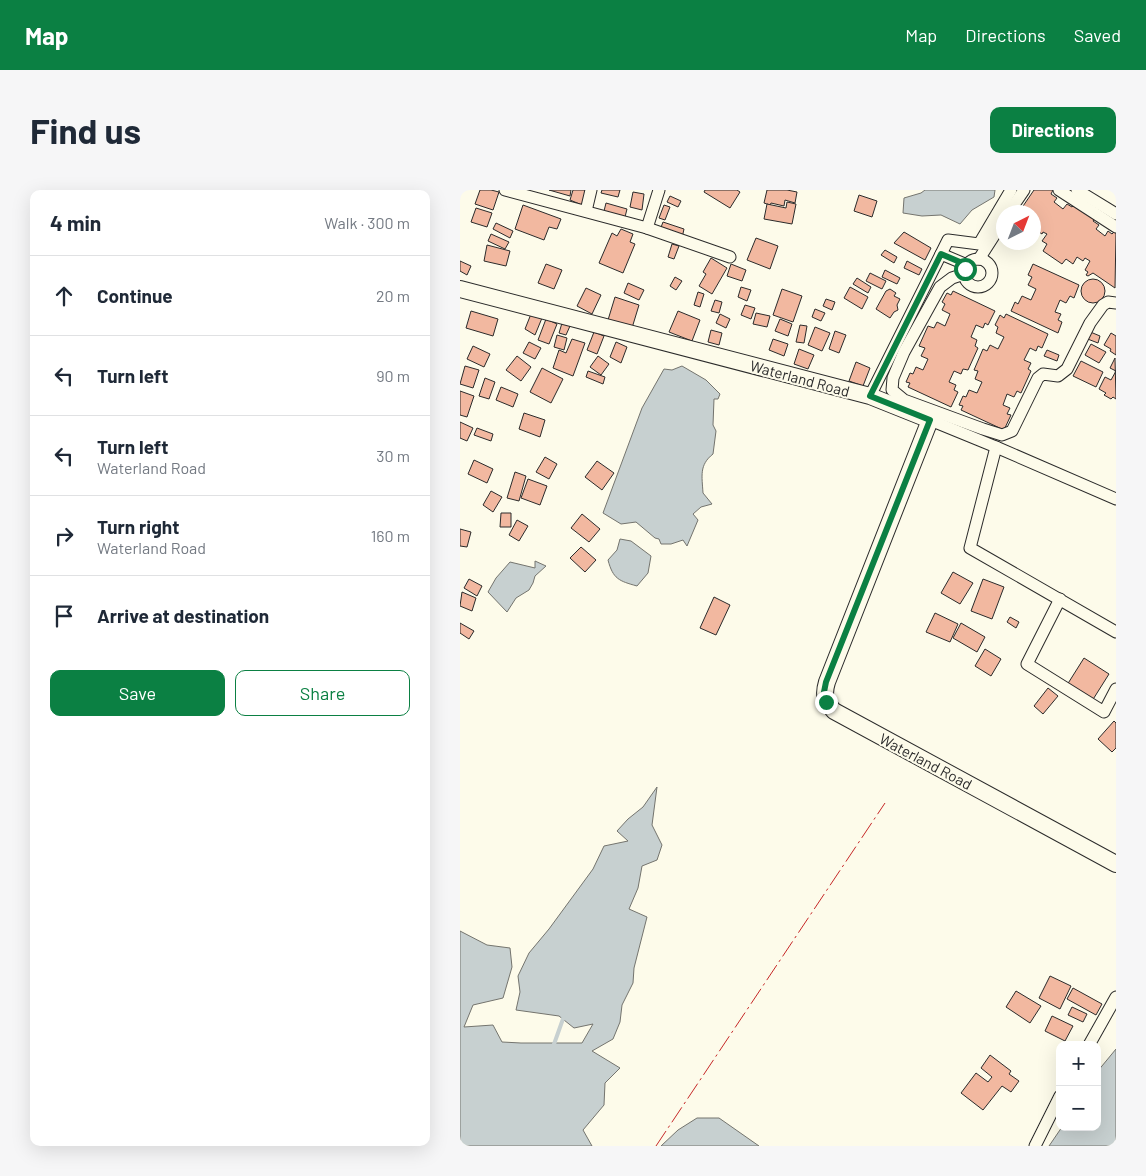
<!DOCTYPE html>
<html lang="en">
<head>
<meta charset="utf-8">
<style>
	body { margin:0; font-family:Barlow,sans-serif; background:#f6f6f7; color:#1f2937 }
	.controls { position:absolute; right:15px; bottom:15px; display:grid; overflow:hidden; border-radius:10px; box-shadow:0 5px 20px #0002 }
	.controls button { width:45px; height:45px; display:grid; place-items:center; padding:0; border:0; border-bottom:1px solid #e0e1e3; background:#fff; color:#1f2937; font:25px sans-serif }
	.compass { position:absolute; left:536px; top:15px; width:45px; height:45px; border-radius:50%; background:#fff; box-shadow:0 5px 20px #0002; rotate:42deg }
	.stop { position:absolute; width:15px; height:15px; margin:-11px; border:4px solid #0b8043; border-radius:50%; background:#fff }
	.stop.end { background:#0b8043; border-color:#fff; box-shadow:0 1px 5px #0008 }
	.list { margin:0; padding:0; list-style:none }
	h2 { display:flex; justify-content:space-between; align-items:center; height:65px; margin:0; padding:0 20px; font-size:21px }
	h2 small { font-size:16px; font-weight:400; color:#747a83 }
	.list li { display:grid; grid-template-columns:32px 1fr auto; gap:15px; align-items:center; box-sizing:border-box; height:80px; padding:0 20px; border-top:1px solid #e0e1e3 }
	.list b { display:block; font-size:19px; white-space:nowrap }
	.list p { margin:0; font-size:16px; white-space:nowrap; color:#747a83 }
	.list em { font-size:16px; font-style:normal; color:#747a83 }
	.actions { display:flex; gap:10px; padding:15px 20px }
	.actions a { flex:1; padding:11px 0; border:1px solid #0b8043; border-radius:10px; text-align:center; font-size:18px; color:#0b8043 }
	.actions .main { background:#0b8043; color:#fff }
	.icon { flex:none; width:28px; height:28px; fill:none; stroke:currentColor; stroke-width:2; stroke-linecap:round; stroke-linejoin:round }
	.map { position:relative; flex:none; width:656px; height:956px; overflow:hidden; border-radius:10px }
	header { display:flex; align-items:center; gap:30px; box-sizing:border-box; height:70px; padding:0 25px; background:#0b8043; color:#fff }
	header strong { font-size:24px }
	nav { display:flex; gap:28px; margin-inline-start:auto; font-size:18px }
	.intro { display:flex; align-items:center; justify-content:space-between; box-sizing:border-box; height:120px; padding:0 30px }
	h1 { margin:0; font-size:35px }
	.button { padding:12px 22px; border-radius:10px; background:#0b8043; color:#fff; font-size:18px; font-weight:700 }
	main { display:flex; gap:30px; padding:0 30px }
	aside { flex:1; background:#fff; border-radius:10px; box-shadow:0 5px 20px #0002 }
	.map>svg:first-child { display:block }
	.water { fill:#c7d0d0; stroke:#74746e }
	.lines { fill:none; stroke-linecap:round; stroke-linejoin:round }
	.stream { stroke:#c7d0d0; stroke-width:4 }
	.building { fill:#f2b8a0; stroke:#2b2b2b }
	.street-casing { stroke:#2b2b2b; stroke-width:13 }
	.secondary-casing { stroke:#2b2b2b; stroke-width:18 }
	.street { stroke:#fdfbea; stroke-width:11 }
	.secondary { stroke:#fdfbea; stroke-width:16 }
	.power { stroke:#c62828; stroke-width:1; stroke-dasharray:18 4 2.5 4; stroke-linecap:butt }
	.route { stroke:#0b8043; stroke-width:6 }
	.labels { text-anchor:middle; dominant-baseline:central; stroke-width:4; stroke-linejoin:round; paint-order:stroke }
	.street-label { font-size:15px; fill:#2b2b2b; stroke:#fdfbea }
</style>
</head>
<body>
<header>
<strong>Map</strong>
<nav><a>Map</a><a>Directions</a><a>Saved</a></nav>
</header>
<div class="intro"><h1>Find us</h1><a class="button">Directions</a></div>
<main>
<aside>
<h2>4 min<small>Walk · 300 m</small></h2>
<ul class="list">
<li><svg class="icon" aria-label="ahead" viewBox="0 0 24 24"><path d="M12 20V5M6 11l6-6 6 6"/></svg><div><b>Continue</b></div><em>20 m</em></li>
<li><svg class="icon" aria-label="left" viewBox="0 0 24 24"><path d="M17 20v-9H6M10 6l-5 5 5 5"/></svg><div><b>Turn left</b></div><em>90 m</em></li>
<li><svg class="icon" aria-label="left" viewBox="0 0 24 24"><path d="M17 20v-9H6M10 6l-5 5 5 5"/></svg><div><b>Turn left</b><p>Waterland Road</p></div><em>30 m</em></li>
<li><svg class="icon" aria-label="right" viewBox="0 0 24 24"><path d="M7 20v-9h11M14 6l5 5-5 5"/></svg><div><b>Turn right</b><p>Waterland Road</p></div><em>160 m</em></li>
<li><svg class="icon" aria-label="arrive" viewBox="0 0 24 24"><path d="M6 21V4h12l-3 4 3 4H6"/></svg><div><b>Arrive at destination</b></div></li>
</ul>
<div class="actions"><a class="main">Save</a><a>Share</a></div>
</aside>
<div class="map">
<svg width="656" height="956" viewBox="0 0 656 956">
	<rect width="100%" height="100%" fill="#fdfbea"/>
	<g class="water">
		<polygon points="465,0 535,0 534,7 512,20 500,34 481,25 462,26 443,23 444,8 461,3"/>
		<path d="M222,176L246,190L260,204L258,209H254L253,235L256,241L253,264C239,275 242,286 243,303L252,314L241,317L233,324L238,330L227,356L223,350L211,354H201L199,349L195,348L176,332L161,334L143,323L182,218L204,179L212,180Z"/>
		<path d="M160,349L171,351L191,366L188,383L177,396C159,391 153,389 148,370L157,360Z"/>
		<polygon points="75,371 86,376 75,386 73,393 69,400 56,408 47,422 28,402 36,388 50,372 75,378"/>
		<polygon points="197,597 192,635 202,655 197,670 182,676 178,698 169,719 187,727 174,778 173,793 162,815 160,832 153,849 132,861 160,878 145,893 144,915 123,940 132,956 0,956 0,741 27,755 50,758 52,777 43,808 13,815 4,837 33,835 42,852 61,853 122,853 133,834 114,838 99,826 56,820 60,802 58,786 69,763 89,739 133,679 144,656 168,651 157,641 168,629 183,617"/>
		<polygon points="656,859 656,956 589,956 602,937 637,937 637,882"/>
		<polygon points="237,928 259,928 299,956 201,956 218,940"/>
	</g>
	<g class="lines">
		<polyline class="stream" points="93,857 104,826"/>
	</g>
	<g class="building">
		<polygon points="20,0 31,0 39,2 33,20 15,14"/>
		<polygon points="89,0 111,0 110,6"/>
		<polygon points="113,0 127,0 122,15 110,10"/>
		<polygon points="142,0 160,0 158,7 141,3"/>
		<polygon points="245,0 277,0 280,2 270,18 244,2"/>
		<polygon points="307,0 327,0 337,2 335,13 325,10 324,16 311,13 310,15 304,13"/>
		<polygon points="574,0 593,0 591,4 597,8 594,12 603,19 607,14 612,17 614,15 636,27 633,31 639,35 636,39 645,46 648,41 652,44 655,41 656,42 655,98 633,83 628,86 626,85 628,82 625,80 630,71 625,68 623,71 617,67 613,74 606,69 602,74 583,61 587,54 582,51 587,44 583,42 582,44 576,40 574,44 574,22 559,22"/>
		<polygon points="173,2 184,4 182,20 170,17"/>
		<polygon points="399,5 417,11 412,27 394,21"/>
		<polygon points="210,6 221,11 218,17 207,12"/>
		<polygon points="327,12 336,14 332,34 304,29 307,14 326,18"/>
		<polygon points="146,13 167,19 165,27 144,21"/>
		<polygon points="63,15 101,29 97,39 89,37 84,50 55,39"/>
		<polygon points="204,15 210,17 205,30 199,28"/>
		<polygon points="16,18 32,23 27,37 11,32"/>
		<polygon points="203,32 224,39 222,48 200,40"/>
		<polygon points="36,33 53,41 50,48 33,39"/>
		<polygon points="161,39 173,44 170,52 175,54 163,83 139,73 152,43 157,46"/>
		<polygon points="444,42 471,58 465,70 434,53"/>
		<polygon points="31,44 49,52 45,59 28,51"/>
		<polygon points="296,48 318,56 310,79 287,70"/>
		<polygon points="212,54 219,56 214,69 208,67"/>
		<polygon points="27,55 50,61 46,76 24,71"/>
		<polygon points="425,60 437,67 434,73 421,65"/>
		<polygon points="251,68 267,78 252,104 239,96 246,84 243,82"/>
		<polygon points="0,71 11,76 7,85 0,81"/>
		<polygon points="447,71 462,79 459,85 444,78"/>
		<polygon points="86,74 102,80 94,99 78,93"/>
		<polygon points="271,74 286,80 282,91 267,86"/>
		<polygon points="573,74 619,95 614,108 610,106 606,113 600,110 595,122 601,124 598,130 602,132 598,143 551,121 555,112 558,114 562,106 571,110 576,99 568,95 572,87 568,85"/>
		<polygon points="425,80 440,88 437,94 422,87"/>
		<polygon points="410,83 426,91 422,99 406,91"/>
		<polygon points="215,87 222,91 216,100 210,96"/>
		<polygon points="397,88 411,97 408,103 393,94"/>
		<circle cx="633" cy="101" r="12"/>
		<polygon points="168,93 184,100 179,110 164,103"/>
		<polygon points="281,97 291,100 287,111 278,107"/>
		<polygon points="390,97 408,107 402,119 384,108"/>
		<polygon points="126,98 141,105 132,124 117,116"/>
		<polygon points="322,99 342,106 333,132 313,125"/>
		<polygon points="430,99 436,103 434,106 440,109 437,115 438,120 434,122 430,128 416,119 426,101"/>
		<polygon points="493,101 535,121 528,135 525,133 523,138 516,135 511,147 517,150 515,156 518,158 508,180 503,179 501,184 494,181 489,192 496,195 494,200 498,202 491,217 448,197 450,193 446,192 450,183 453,184 456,177 463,180 468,169 461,166 465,158 459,156 468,136 474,138 477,132 485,136 490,124 482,120 485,114 482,112 487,103 491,105"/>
		<polygon points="238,102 244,104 240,117 234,115"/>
		<polygon points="155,107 179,115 172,138 148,130"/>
		<polygon points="366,109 375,112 372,120 363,116"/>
		<polygon points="255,110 262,112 259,123 251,121"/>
		<polygon points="285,115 295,118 291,129 281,125"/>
		<polygon points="355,119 365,123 361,131 352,127"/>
		<polygon points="11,121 38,129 33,146 6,138"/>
		<polygon points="218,121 240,130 232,151 209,142"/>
		<polygon points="296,123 310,126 307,137 293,134"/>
		<polygon points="71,124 82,128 75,145 65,139"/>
		<polygon points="260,124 270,129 266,138 256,133"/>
		<polygon points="546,124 588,144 582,158 578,156 576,161 570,158 564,170 571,173 568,179 571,181 561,203 557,201 554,207 547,204 543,215 550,218 547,224 551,225 544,240 501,220 503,216 499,215 503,206 506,207 509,200 517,203 522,192 515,189 518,181 514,180 523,159 527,161 530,155 538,159 544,147 536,143 538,137 535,135 540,125 544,128"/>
		<polygon points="86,129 97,134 89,154 78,150"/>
		<polygon points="320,129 332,134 328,146 315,141"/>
		<polygon points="102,133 110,136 106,145 99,143"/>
		<polygon points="340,135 347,136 344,153 336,152"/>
		<polygon points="355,137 370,143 362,161 348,155"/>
		<polygon points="251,140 262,143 259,155 248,152"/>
		<polygon points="375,141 386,145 379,163 369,159"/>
		<polygon points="628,141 640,146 638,153 625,148"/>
		<polygon points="134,142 144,146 137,164 127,160"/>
		<polygon points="651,143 656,146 656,165 650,161 651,159 644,155"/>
		<polygon points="97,145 107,148 104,160 94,157"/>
		<polygon points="112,149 125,153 113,186 93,178 99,160 106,163"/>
		<polygon points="313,149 328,154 324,166 309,160"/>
		<polygon points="69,152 81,158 75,169 63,163"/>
		<polygon points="156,152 167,157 161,173 150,167"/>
		<polygon points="631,154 646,162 639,173 625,165"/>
		<polygon points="13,156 30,164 24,177 7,169"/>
		<polygon points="339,159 354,165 348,179 334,174"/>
		<polygon points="587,160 599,165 597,171 584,166"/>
		<polygon points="57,166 71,177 61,191 46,180"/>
		<polygon points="138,166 149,174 141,185 130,177"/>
		<polygon points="655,168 656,209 653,207 651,209 644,205 646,203 639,199 645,187 651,190 656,181 650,178"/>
		<polygon points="621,171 643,182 636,197 613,186"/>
		<polygon points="396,172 410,178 403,196 389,191"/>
		<polygon points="5,176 19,180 13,198 0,194"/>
		<polygon points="82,178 103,189 91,213 70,202"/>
		<polygon points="128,181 145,187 143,194 126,187"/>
		<polygon points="25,188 35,192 29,209 19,206"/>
		<polygon points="41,197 58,204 53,217 36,210"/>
		<polygon points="0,201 14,206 7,227 0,225"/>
		<polygon points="64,223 85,230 80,247 59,239"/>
		<polygon points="0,232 13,238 7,251 0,248"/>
		<polygon points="17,238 33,244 31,251 14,245"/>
		<polygon points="85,267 97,274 89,289 76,282"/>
		<polygon points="14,270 33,279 27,293 8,284"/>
		<polygon points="137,271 154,283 142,300 125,287"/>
		<polygon points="55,282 66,286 59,311 47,308"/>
		<polygon points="68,289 87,296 80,315 61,308"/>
		<polygon points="31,301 42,307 33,322 23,315"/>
		<polygon points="41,323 51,323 51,337 40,337"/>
		<polygon points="122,324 140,339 129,352 111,338"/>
		<polygon points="57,330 68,336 59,351 49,345"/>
		<polygon points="0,339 11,342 7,357 0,356"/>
		<polygon points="121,357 136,370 125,382 110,368"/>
		<polygon points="493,382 513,393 500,414 481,403"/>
		<polygon points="9,389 22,396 17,406 4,398"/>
		<polygon points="523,389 544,397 532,429 511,421"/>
		<polygon points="2,402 16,408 12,421 0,416"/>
		<polygon points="254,407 270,415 256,445 240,438"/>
		<polygon points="475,423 498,434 490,452 466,442"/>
		<polygon points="550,427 559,432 556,438 547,432"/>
		<polygon points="0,433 14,441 9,449 0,443"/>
		<polygon points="501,433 525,447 517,462 493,448"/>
		<polygon points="525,459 541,469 531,486 515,476"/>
		<polygon points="624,468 649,484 632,511 607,495"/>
		<polygon points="588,498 598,506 583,524 574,516"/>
		<polygon points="654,531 656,533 656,558 652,562 638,549"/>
		<polygon points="590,786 611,796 600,819 579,808"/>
		<polygon points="613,798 642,814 636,825 607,809"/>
		<polygon points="556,801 581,816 570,833 546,817"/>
		<polygon points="612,817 627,824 623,832 608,825"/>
		<polygon points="592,826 613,836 605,851 585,841"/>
		<polygon points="530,865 551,881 549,884 559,891 551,902 542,896 523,920 501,903 516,883 528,892 532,887 521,878"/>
	</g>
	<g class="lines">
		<defs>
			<g id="street">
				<polyline points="45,0 187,38 199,0"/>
				<polyline points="599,0 656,37"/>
				<polyline points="617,0 656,24"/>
				<polyline points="126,21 131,0"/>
				<polyline points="549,22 564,0"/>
				<polyline points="187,38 270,67"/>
				<polyline points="481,64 507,75"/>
				<polyline points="519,69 544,30"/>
				<circle cx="518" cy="83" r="14"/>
				<polyline points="504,84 492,88 480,97 444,162 433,188 432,200 444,210 523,239 542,245 552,241 578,188 583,184 598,186 607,179 630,133 643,115 648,112 656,113"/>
				<polyline points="410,206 488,50 519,54 551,0"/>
				<polyline points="470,230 536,257 510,358 656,442"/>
				<polyline points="536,257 656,309"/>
				<polyline points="600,409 567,474 644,522 656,499"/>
				<polyline points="629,855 656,807"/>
				<polyline points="575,956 600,906"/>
			</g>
			<path id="secondary" d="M0,99L410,206L470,230L367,492C363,505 365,511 374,521L656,674"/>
		</defs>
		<use href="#street" class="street-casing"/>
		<use href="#secondary" class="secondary-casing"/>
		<use href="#street" class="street"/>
		<use href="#secondary" class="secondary"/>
		<polyline class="power" points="196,956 425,613"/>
	</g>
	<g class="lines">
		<polyline class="route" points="366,512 364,502 366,492 470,230 410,206 481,64 507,75 505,79"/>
	</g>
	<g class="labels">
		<g class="street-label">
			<text transform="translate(340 188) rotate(15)">Waterland Road</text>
			<text transform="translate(466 571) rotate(28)">Waterland Road</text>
		</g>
	</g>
</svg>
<div class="controls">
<button>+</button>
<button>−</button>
</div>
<svg class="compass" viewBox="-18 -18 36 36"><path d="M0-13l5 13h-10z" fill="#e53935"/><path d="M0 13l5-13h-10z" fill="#747a83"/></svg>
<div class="stop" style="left:505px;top:79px"></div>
<div class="stop end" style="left:366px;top:512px"></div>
</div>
</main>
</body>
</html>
